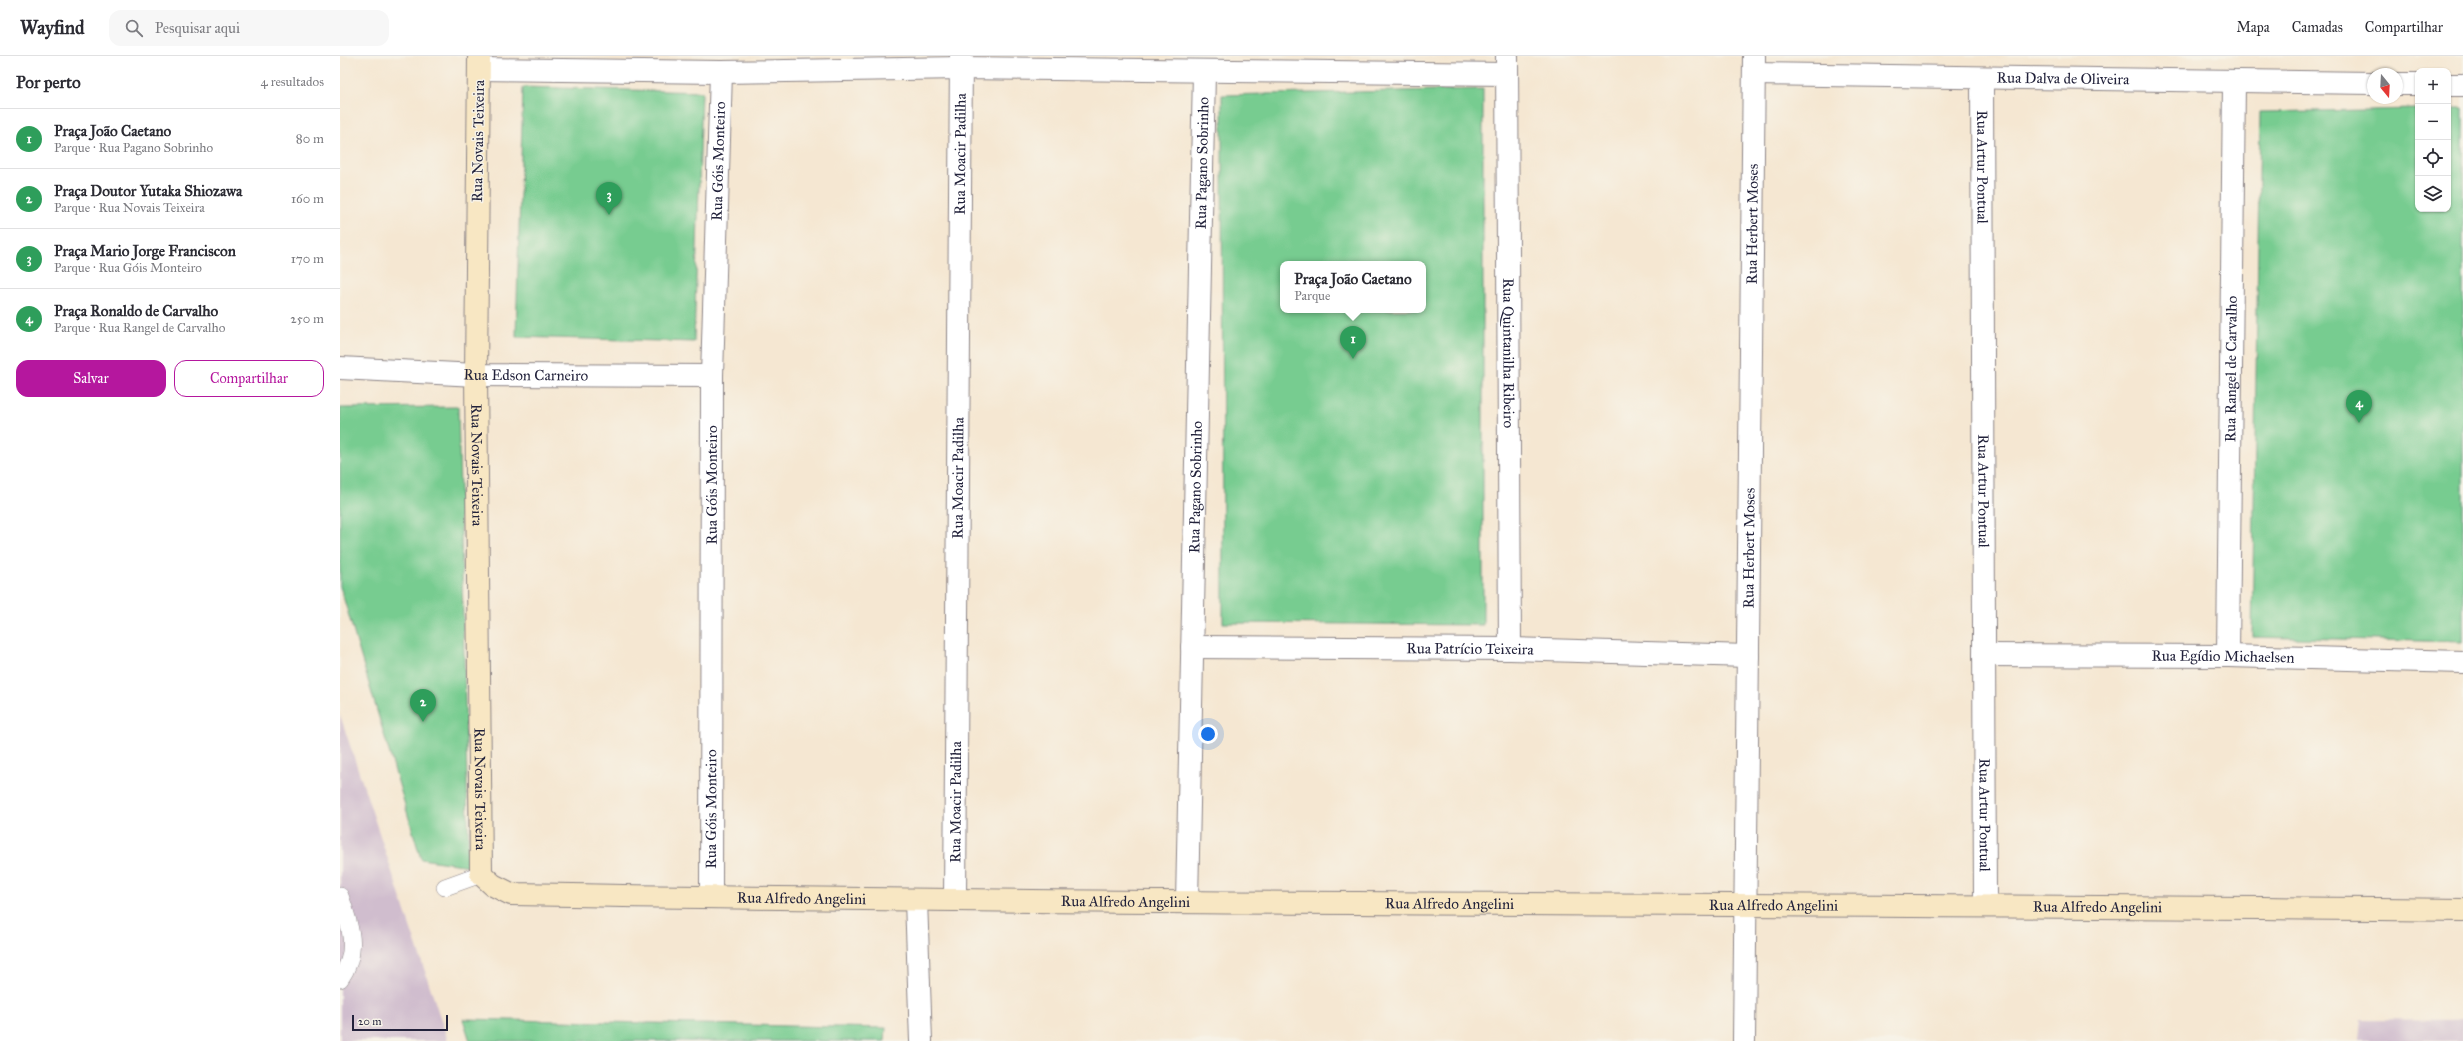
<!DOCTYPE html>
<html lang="pt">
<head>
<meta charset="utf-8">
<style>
	body { margin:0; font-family:"IM FELL Great Primer",serif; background:#f7f7f7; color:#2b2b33 }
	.controls { position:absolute; right:12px; top:12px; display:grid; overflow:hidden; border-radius:8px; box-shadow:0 1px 3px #0004 }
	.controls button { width:36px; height:36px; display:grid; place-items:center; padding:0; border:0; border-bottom:1px solid #e1e1e2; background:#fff; color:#2b2b33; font:20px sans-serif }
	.compass { position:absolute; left:2027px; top:12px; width:36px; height:36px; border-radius:50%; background:#fff; box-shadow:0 1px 3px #0004; rotate:162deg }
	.scale { position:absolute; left:12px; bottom:10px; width:96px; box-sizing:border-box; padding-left:4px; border:2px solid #22223b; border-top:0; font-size:11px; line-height:14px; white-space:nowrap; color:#22223b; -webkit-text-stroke:3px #f7f3e8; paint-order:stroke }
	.you { position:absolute; left:868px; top:678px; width:14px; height:14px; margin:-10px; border:3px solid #fff; border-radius:50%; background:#1a73e8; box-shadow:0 0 0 6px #1a73e833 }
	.badge { display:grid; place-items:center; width:26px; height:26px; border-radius:50%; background:#b5179e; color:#fff; font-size:13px; font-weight:700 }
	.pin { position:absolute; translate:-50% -33px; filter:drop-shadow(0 1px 2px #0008) }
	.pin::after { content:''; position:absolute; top:21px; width:14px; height:12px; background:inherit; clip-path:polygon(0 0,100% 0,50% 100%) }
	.popup { position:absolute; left:940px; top:205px; width:146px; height:52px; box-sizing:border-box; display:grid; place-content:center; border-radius:8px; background:#fff; filter:drop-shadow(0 1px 3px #0005); font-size:13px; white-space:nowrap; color:#7c7c81 }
	.popup b { font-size:15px; color:#2b2b33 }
	.popup::after { content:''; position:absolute; left:50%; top:100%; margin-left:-8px; border:8px solid transparent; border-top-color:#fff }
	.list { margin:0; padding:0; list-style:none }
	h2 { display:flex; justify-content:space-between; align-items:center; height:52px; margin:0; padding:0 16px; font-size:17px }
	h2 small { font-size:13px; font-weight:400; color:#7c7c81 }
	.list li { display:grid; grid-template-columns:26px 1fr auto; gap:12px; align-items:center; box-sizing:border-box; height:60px; padding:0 16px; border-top:1px solid #e1e1e2 }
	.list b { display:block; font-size:15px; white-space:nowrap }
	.list p { margin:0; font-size:13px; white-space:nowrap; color:#7c7c81 }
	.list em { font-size:13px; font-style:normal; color:#7c7c81 }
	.actions { display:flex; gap:8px; padding:12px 16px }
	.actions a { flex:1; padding:9px 0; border:1px solid #b5179e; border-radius:12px; text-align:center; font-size:14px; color:#b5179e }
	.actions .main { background:#b5179e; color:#fff }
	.icon { flex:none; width:22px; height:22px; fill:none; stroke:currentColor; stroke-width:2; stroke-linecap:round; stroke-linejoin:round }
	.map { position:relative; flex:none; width:2123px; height:985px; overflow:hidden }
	header { display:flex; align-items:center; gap:24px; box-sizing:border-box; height:56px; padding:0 20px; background:#fff; border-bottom:1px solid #e1e1e2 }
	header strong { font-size:19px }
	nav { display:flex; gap:22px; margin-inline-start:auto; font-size:14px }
	.search { width:280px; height:36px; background:#f7f7f7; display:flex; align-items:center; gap:10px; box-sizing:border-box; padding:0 14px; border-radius:12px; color:#7c7c81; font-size:15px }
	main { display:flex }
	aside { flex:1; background:#fff }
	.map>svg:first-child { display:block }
	.industrial { fill:#d0bdce }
	.green { fill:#77cc90; stroke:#4c7766; fill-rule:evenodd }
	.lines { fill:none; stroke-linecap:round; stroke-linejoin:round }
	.lane-casing { stroke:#8c8486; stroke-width:18 }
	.street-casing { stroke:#8c8486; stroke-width:24 }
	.secondary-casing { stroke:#8c8486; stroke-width:24 }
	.lane { stroke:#fff; stroke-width:17 }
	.street { stroke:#fff; stroke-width:22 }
	.secondary { stroke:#f8e7c3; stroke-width:22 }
	.labels { text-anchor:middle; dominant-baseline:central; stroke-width:3; stroke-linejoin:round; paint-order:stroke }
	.street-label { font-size:15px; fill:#22223b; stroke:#f7f3e8 }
</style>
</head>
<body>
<header>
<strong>Wayfind</strong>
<div class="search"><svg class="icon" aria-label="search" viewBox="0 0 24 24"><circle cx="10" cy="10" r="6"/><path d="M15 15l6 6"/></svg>Pesquisar aqui</div>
<nav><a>Mapa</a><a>Camadas</a><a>Compartilhar</a></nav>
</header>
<main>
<aside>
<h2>Por perto<small>4 resultados</small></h2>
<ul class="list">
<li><span class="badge" style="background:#2e9e5b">1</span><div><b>Praça João Caetano</b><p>Parque · Rua Pagano Sobrinho</p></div><em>80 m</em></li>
<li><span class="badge" style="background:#2e9e5b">2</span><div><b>Praça Doutor Yutaka Shiozawa</b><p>Parque · Rua Novais Teixeira</p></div><em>160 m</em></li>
<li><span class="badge" style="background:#2e9e5b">3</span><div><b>Praça Mario Jorge Franciscon</b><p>Parque · Rua Góis Monteiro</p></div><em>170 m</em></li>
<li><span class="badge" style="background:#2e9e5b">4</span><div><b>Praça Ronaldo de Carvalho</b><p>Parque · Rua Rangel de Carvalho</p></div><em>250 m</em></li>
</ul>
<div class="actions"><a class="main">Salvar</a><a>Compartilhar</a></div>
</aside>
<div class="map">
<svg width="2123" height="985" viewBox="0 0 2123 985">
	<rect width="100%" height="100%" fill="#f7f3e8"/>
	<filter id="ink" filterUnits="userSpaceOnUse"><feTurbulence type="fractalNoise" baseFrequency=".025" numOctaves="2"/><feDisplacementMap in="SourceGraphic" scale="8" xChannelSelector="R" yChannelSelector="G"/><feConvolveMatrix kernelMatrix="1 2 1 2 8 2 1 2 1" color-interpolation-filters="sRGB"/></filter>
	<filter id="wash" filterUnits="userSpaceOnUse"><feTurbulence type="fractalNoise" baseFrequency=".012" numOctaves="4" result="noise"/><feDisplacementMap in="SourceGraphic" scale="16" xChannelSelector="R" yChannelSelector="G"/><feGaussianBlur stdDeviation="0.9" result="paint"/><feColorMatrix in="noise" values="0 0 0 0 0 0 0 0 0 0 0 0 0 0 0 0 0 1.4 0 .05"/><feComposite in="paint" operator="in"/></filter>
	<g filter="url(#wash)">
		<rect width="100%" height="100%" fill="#f5e7d2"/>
		<g class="industrial">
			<polygon points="0,659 108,985 0,985"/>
			<polygon points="2021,963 2123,964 2123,985 2019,985"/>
		</g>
		<g class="green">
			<polygon points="183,31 362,36 354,286 176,281"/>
			<path d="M1143,33V569L883,567L882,39ZM943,208H1083V254H943Z"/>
			<polygon points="2108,52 2123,52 2123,586 1912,581 1920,56 2078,53 2078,153 2108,153"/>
			<polygon points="118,351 129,810 81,803 0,530 0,352"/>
			<polygon points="123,963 546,972 545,985 130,985"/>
		</g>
	</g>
	<g filter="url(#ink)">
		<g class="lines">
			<defs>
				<g id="lane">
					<polyline points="105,831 141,818"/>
					<path d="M0,840C10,869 20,895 0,923"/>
				</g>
				<g id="street">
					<path id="s1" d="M1167,0L1170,593"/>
					<polyline points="139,13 381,16 621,12 1167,18"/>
					<path id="s2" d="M1414,18L2033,27"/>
					<path id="s3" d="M1642,22L1645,849"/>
					<polyline points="2057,28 2078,28"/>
					<polyline points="2108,29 2123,29"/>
					<path id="s4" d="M0,312L136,319L372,320"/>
					<path id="s5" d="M852,591L1170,593L1408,600"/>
					<path id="s6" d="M1644,599L1888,600L2123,606"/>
					<path id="s7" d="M1888,600L1894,26"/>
					<path id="s8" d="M371,841L372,320L381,16"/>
					<polyline points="576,844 581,985"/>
					<path id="s9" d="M615,844L621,0"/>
					<path id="s10" d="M847,846L864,16"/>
					<path id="s11" d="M1404,985L1414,0"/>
				</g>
				<g id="secondary">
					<path id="s12" d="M139,0L136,319L141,818L153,829L171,838C822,850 1473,847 2123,854"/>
				</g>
			</defs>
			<use href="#lane" class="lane-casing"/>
			<use href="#street" class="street-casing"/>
			<use href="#secondary" class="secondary-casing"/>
			<use href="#lane" class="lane"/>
			<use href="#street" class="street"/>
			<use href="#secondary" class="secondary"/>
		</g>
	</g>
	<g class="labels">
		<g class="street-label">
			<text stroke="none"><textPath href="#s2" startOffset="309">Rua Dalva de Oliveira</textPath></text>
			<text transform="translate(138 85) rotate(-89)">Rua Novais Teixeira</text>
			<text stroke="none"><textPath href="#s9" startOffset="746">Rua Moacir Padilha</textPath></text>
			<text stroke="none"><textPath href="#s8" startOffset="736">Rua Góis Monteiro</textPath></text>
			<text stroke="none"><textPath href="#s10" startOffset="739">Rua Pagano Sobrinho</textPath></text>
			<text stroke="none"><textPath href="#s3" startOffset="89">Rua Artur Pontual</textPath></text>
			<text stroke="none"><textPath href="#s11" startOffset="817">Rua Herbert Moses</textPath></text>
			<text stroke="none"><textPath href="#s1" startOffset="297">Rua Quintanilha Ribeiro</textPath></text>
			<text stroke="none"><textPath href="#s7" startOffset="287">Rua Rangel de Carvalho</textPath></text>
			<text stroke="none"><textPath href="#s4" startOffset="186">Rua Edson Carneiro</textPath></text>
			<text stroke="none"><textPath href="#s12" startOffset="409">Rua Novais Teixeira</textPath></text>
			<text stroke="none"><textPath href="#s9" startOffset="422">Rua Moacir Padilha</textPath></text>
			<text stroke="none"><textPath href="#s8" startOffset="412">Rua Góis Monteiro</textPath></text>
			<text stroke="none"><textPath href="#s10" startOffset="415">Rua Pagano Sobrinho</textPath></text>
			<text stroke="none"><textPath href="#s3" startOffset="413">Rua Artur Pontual</textPath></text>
			<text stroke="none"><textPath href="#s11" startOffset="493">Rua Herbert Moses</textPath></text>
			<text stroke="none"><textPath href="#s5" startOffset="278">Rua Patrício Teixeira</textPath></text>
			<text stroke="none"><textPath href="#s6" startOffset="239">Rua Egídio Michaelsen</textPath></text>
			<text stroke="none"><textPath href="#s12" startOffset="733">Rua Novais Teixeira</textPath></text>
			<text stroke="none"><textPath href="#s9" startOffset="98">Rua Moacir Padilha</textPath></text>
			<text stroke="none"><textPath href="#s8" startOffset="88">Rua Góis Monteiro</textPath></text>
			<text stroke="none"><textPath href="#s3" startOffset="737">Rua Artur Pontual</textPath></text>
			<text stroke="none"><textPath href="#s12" startOffset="1145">Rua Alfredo Angelini</textPath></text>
			<text stroke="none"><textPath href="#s12" startOffset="1469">Rua Alfredo Angelini</textPath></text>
			<text stroke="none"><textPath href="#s12" startOffset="1793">Rua Alfredo Angelini</textPath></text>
			<text stroke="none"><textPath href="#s12" startOffset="2117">Rua Alfredo Angelini</textPath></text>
			<text stroke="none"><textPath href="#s12" startOffset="2441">Rua Alfredo Angelini</textPath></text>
		</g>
	</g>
</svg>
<div class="controls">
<button>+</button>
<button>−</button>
<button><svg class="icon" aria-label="locate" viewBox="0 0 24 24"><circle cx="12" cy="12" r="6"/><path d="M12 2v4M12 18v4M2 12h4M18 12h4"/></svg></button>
<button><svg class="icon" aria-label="layers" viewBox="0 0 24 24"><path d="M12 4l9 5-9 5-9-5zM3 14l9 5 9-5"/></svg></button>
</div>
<svg class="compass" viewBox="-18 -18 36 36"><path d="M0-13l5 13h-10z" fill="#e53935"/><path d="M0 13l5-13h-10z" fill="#7c7c81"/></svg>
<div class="scale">20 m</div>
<div class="you"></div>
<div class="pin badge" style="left:1013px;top:303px;background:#2e9e5b">1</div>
<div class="popup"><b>Praça João Caetano</b>Parque</div>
<div class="pin badge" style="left:83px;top:666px;background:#2e9e5b">2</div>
<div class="pin badge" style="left:269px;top:159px;background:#2e9e5b">3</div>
<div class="pin badge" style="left:2019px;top:367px;background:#2e9e5b">4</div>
</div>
</main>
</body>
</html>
